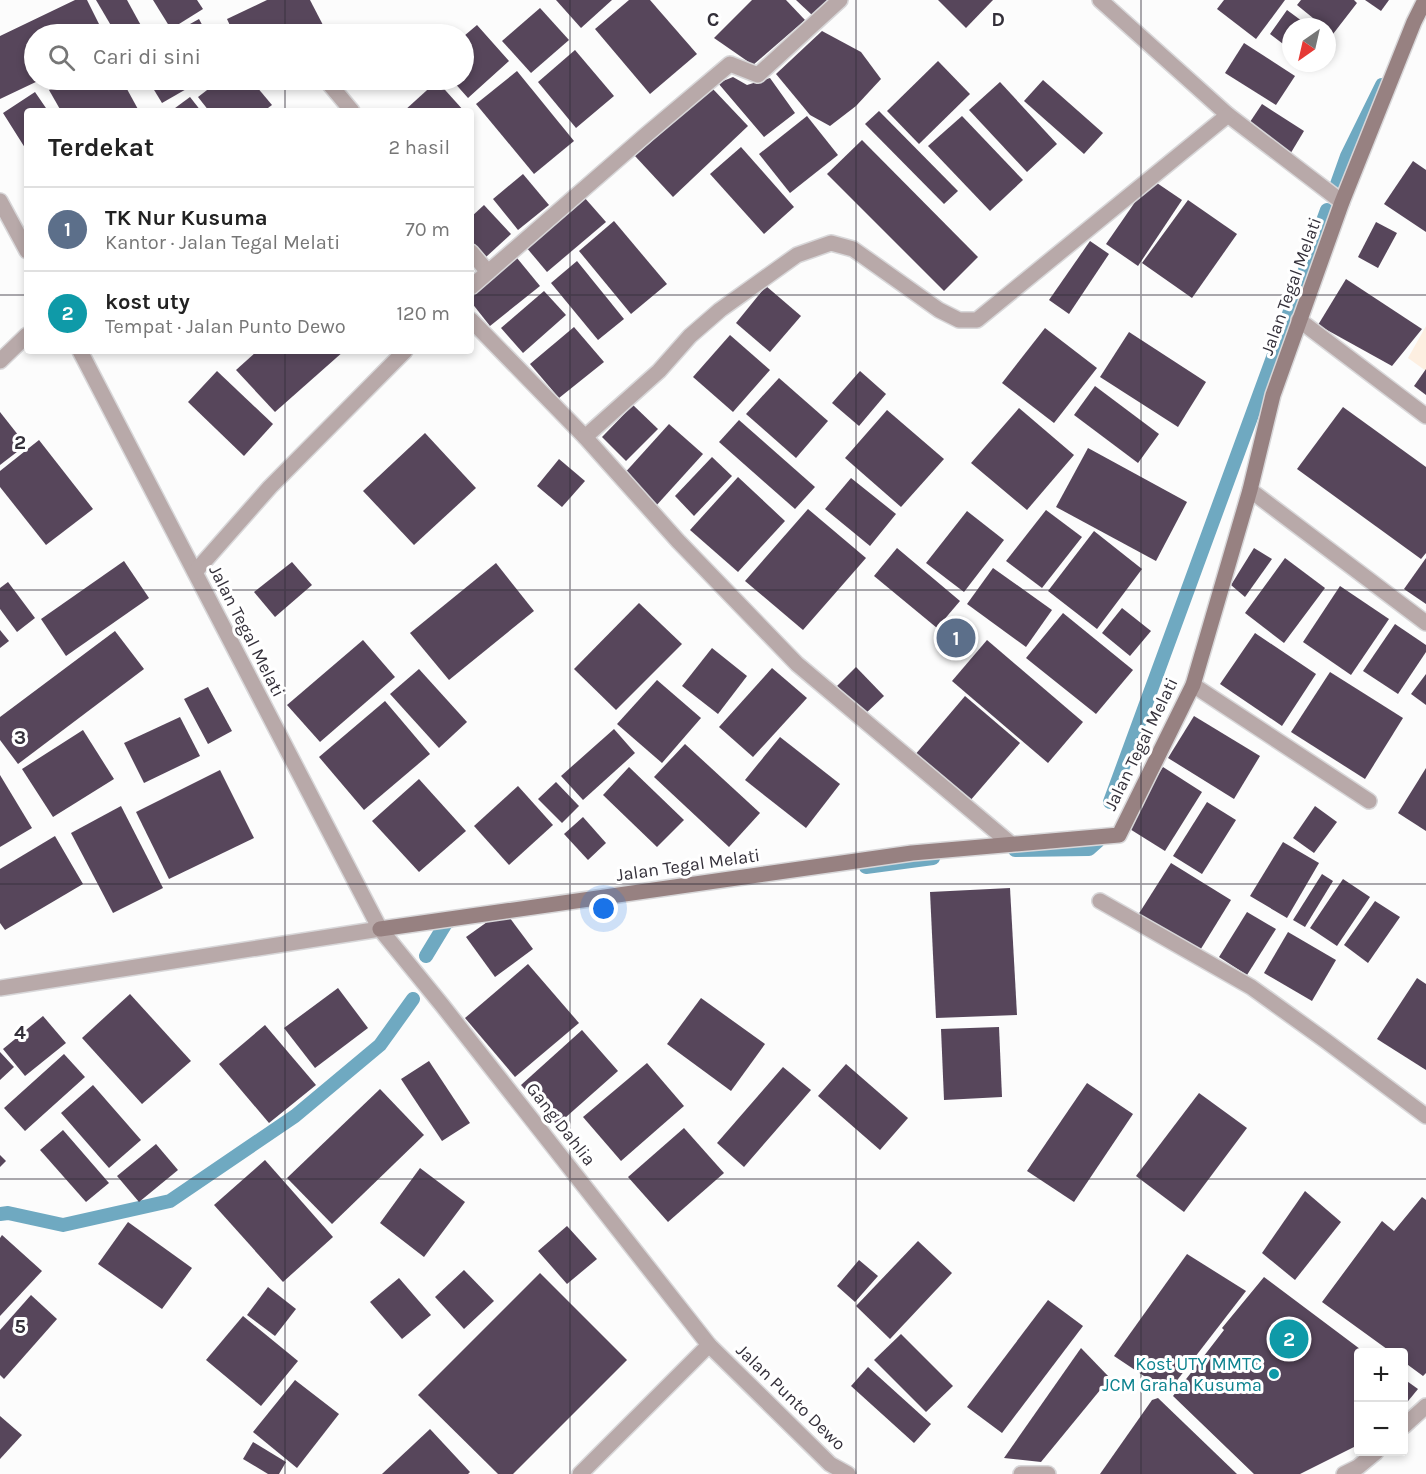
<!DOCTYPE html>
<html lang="id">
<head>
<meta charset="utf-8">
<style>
	body { margin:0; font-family:Karla,sans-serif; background:#f6f6f6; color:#222 }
	.controls { position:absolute; right:18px; bottom:18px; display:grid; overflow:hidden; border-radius:6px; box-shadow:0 3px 9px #0003 }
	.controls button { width:54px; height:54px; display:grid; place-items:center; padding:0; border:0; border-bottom:2px solid #e0e0e0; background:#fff; color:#222; font:30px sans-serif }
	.compass { position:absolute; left:1282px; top:18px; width:54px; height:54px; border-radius:50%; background:#fff; box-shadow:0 3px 9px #0003; rotate:214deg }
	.you { position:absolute; left:604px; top:909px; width:21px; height:21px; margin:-15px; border:4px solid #fff; border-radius:50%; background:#1a73e8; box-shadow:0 0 0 9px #1a73e833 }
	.badge { display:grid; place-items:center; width:39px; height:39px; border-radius:50%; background:#b45309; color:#fff; font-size:20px; font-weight:700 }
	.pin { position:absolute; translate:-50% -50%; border:3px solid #fff; box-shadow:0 2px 6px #0006 }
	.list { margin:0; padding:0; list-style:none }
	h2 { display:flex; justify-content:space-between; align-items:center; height:78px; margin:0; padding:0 24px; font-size:26px }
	h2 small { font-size:20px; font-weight:400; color:#767676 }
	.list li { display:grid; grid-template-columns:39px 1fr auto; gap:18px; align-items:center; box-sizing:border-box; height:84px; padding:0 24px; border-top:2px solid #e0e0e0 }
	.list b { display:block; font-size:22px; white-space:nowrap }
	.list p { margin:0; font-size:20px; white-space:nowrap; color:#767676 }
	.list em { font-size:20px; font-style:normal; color:#767676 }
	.icon { flex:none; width:33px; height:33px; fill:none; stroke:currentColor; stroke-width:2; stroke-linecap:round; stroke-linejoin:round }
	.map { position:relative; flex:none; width:1426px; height:1474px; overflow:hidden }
	.search { position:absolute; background:#fff; box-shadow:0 3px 9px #0003; left:24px; top:24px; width:450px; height:66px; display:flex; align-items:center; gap:15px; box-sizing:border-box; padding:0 21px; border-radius:33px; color:#767676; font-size:22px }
	.panel { position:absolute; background:#fff; box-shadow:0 3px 9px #0003; left:24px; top:108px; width:450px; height:246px; border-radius:6px }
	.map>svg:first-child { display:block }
	.commercial { fill:#fdefe1 }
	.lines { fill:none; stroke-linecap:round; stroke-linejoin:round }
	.stream { stroke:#6fa9c1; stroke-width:14 }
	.building { fill:#57465b }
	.street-casing { stroke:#d8d7d9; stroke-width:18 }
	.secondary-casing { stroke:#d8d7d9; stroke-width:18 }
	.street { stroke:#b8a9a9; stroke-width:15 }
	.secondary { stroke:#978181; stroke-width:15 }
	.grid { fill:none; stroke:#34303a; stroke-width:1.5; stroke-opacity:0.55 }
	.culture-dot { fill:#0f9aa8; stroke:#fff; stroke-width:2 }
	.labels { text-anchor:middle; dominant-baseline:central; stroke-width:6; stroke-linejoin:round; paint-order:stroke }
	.street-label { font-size:18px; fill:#34303a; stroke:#fff }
	.culture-label { font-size:18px; fill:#0d838f; stroke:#fff; text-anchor:end }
	.grid-label { font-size:20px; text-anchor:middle; font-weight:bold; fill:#34303a; stroke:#fff; stroke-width:6; stroke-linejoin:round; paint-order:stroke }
</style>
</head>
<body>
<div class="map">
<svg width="1426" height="1474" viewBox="0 0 1426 1474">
	<rect width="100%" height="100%" fill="#fcfcfc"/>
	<polygon class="commercial" points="1426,326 1426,371 1408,358"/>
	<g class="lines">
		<g class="stream">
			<polyline points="1337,184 1347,156 1382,85"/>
			<polyline points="1110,802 1327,210"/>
			<polyline points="1015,850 1089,849 1098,841"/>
			<polyline points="866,867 933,858"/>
			<polyline points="426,956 446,923 457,917"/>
			<polyline points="0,1214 8,1213 63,1225 170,1201 295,1116 380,1045 413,999"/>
		</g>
	</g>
	<g class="building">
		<polygon points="75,0 87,0 104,34 34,34 34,80 40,80 0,99 0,36"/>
		<polygon points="96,0 127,0 144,31 138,34 116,34"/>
		<polygon points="153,0 197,0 203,9 171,29"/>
		<polygon points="267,0 310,0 324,27 308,34 234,34 227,19"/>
		<polygon points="556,0 612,0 581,28"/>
		<polygon points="629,0 650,0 697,54 650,94 595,29"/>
		<polygon points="752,0 786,0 805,20 753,65 714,38"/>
		<polygon points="796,0 829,0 812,15"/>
		<polygon points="938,0 993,0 966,28"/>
		<polygon points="1224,0 1285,0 1256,39 1217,9"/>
		<polygon points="1301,0 1354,0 1357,3 1333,34 1327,29 1327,27 1324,27 1297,5"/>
		<polygon points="1365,0 1389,0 1381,11"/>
		<polygon points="540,8 569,40 531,73 502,41"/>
		<polygon points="1287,10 1310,27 1291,27 1291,50 1270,34"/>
		<polygon points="199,19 207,34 172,34"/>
		<polygon points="477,25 509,61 468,98 452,80 464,80 464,36"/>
		<polygon points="822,31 861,52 881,79 856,106 830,126 810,115 776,74"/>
		<polygon points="1244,43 1295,76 1276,105 1225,73"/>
		<polygon points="575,50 614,96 576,128 538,82"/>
		<polygon points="938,61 970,94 919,144 887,111"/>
		<polygon points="517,71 574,141 534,174 476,104"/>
		<polygon points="733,77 747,85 770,78 795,113 764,137 718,83"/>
		<polygon points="69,80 122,80 139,111 61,111 49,90"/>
		<polygon points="148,80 202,80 162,103"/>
		<polygon points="220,80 251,80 272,105 264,111 209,111 198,97"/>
		<polygon points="1043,80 1103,133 1084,154 1024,101"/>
		<polygon points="437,81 464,111 404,111"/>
		<polygon points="1000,82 1057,144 1027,172 969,110"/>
		<polygon points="712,88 748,126 673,197 635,156"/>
		<polygon points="35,92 48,111 27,111 27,151 3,113"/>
		<polygon points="190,97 201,111 171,111"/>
		<polygon points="1262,104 1304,131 1289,156 1246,128"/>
		<polygon points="879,111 958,191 944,204 865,124"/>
		<polygon points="807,116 838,155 790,193 759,154"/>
		<polygon points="962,116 1023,180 990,211 928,146"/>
		<polygon points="862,140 978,257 944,291 827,174"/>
		<polygon points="741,147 794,207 764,234 710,174"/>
		<polygon points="1413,161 1426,170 1426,232 1384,204"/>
		<polygon points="523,174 549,205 518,230 493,199"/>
		<polygon points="1151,179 1182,200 1138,266 1106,244"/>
		<polygon points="584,197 606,222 547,272 526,247"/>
		<polygon points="1188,200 1237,234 1192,298 1142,263"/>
		<polygon points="484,205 511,234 486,257 471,242 471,217"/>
		<polygon points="614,221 667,284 631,314 579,251"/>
		<polygon points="1376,222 1397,233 1378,268 1358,257"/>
		<polygon points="1090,241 1109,254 1069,314 1049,300"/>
		<polygon points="517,258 540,286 490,326 471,302 471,295"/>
		<polygon points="577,261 624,319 598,340 551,283"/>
		<polygon points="1346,279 1422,329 1392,366 1318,325"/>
		<polygon points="766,286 801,316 770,352 736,323"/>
		<polygon points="544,291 566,315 523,353 501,328"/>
		<polygon points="574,327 604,362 559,398 530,364"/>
		<polygon points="1045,328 1097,368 1054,423 1002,383"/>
		<polygon points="1129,332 1206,382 1178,427 1100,377"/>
		<polygon points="730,335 770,370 733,412 693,377"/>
		<polygon points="257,351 344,351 275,412 236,370"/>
		<polygon points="1426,369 1426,395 1414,386"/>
		<polygon points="217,371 273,424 244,456 188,402"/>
		<polygon points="860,371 886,394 859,426 832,403"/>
		<polygon points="779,378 828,421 796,458 746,414"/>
		<polygon points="1095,386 1159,434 1138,463 1074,415"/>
		<polygon points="633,405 658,429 626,461 602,437"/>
		<polygon points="1343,407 1426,467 1426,553 1421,559 1297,469"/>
		<polygon points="1019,408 1074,455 1027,510 971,463"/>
		<polygon points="887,410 944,459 901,507 845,458"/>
		<polygon points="0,412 26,445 0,465"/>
		<polygon points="739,420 815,487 795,509 719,442"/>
		<polygon points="669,424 703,454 655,507 622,476"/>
		<polygon points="425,433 476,488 414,545 363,491"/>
		<polygon points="39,440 93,509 46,545 0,487 0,471"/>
		<polygon points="1088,448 1187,502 1156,561 1056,507"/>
		<polygon points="712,457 732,476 694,516 675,496"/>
		<polygon points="559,459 585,481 562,507 537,486"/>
		<polygon points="738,477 785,521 738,572 690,530"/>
		<polygon points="851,478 896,514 870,546 825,509"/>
		<polygon points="808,509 866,558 803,630 745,581"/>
		<polygon points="1046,510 1082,537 1042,588 1006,561"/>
		<polygon points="967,511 1004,540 964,592 926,563"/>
		<polygon points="1094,531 1142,569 1097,629 1048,591"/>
		<polygon points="897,548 960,601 937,628 874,576"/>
		<polygon points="1254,548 1272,559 1245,597 1231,585"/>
		<polygon points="1285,558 1325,588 1284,643 1245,613"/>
		<polygon points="1426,558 1426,604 1404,589"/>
		<polygon points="124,561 149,598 66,656 41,619"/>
		<polygon points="292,562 312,585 275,617 254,592"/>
		<polygon points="496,563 534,611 449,680 410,633"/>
		<polygon points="993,568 1052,610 1026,647 967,604"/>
		<polygon points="8,582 35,618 17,632 0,609 0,588"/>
		<polygon points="1340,586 1389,619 1351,675 1303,642"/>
		<polygon points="639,603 682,644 616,710 574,669"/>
		<polygon points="1122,608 1151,631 1130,656 1102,633"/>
		<polygon points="1063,613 1133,670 1096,714 1026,658"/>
		<polygon points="956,618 976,633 956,660 935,644"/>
		<polygon points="1395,624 1426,645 1426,652 1398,694 1363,671"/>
		<polygon points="0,630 9,641 0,648"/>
		<polygon points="115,631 144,669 18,764 0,740 0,717"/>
		<polygon points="1255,633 1316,674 1282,726 1220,684"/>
		<polygon points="363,640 395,677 320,742 287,705"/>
		<polygon points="987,640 1083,722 1048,763 952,681"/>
		<polygon points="712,648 747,676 718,714 682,686"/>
		<polygon points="856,667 884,696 865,714 837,686"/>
		<polygon points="772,668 807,698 753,757 719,727"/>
		<polygon points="419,669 467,722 439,748 390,694"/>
		<polygon points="1330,672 1403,718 1365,779 1291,732"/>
		<polygon points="1426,674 1426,705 1411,694"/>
		<polygon points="657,680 701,718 662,763 617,724"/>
		<polygon points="208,687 232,731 208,744 184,699"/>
		<polygon points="965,696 1020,743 969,802 914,756"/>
		<polygon points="385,701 430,754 364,810 319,757"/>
		<polygon points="1194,716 1260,756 1234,799 1168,758"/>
		<polygon points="180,717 200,756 144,783 124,743"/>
		<polygon points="614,729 635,753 583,800 561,776"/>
		<polygon points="83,730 114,779 53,817 22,769"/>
		<polygon points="780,737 840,784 806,828 745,780"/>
		<polygon points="685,744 760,813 729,847 654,777"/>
		<polygon points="629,767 684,820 657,847 603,795"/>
		<polygon points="1163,767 1202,792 1165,851 1125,826"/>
		<polygon points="1426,768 1426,831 1398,813"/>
		<polygon points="220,770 254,838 169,879 136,812"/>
		<polygon points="0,775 32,828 0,847"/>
		<polygon points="419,779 466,831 419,872 372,821"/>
		<polygon points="556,782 579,806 562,823 538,799"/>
		<polygon points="518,786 553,825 509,865 474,826"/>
		<polygon points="1207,802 1236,820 1202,874 1173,856"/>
		<polygon points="121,806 163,888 113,913 71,833"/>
		<polygon points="1315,806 1337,822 1314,853 1293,838"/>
		<polygon points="583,817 606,843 588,860 564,834"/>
		<polygon points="55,836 83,884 5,930 0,923 0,869"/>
		<polygon points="1283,842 1319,863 1287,918 1250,896"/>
		<polygon points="1171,863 1231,900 1199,952 1138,915"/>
		<polygon points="1322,874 1333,881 1305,927 1293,920"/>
		<polygon points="1343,879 1370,897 1337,946 1310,928"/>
		<polygon points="1010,888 1017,1015 936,1018 930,892"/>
		<polygon points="1375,901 1400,917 1368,963 1344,945"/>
		<polygon points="504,910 533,949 495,977 466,937"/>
		<polygon points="1247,912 1276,929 1247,975 1219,957"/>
		<polygon points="1288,932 1336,960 1312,1001 1264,973"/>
		<polygon points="528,964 579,1023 515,1077 465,1018"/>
		<polygon points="1417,978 1426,984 1426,1070 1377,1039"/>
		<polygon points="338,988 368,1028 315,1068 284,1028"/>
		<polygon points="130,994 191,1061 142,1104 82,1038"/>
		<polygon points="701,998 765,1044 731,1091 667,1044"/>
		<polygon points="43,1016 66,1043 25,1076 3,1049"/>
		<polygon points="265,1025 316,1085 269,1123 219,1064"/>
		<polygon points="999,1027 1002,1097 944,1100 941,1029"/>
		<polygon points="582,1030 618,1071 557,1125 521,1085"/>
		<polygon points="0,1052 14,1067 0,1080"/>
		<polygon points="64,1054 85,1077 25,1131 4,1108"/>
		<polygon points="429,1061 470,1123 442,1141 401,1079"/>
		<polygon points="647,1063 684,1106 621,1161 583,1117"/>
		<polygon points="846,1064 908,1118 880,1150 818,1096"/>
		<polygon points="783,1067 811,1090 744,1167 717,1143"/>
		<polygon points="1087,1083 1133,1114 1074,1202 1027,1171"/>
		<polygon points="93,1085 141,1140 109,1168 61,1113"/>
		<polygon points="380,1089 424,1135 332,1224 287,1178"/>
		<polygon points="1199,1093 1247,1128 1184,1212 1136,1176"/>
		<polygon points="684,1128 724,1173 668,1222 628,1177"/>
		<polygon points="63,1130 109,1183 86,1202 40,1150"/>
		<polygon points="156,1144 178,1170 139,1202 117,1176"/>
		<polygon points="0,1155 6,1161 0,1167"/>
		<polygon points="265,1160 333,1237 283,1282 214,1205"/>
		<polygon points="420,1168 465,1202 424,1257 380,1223"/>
		<polygon points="1305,1191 1341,1222 1295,1280 1262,1253"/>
		<polygon points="1422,1197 1426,1200 1426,1373 1423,1376 1404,1362 1404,1352 1391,1352 1322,1302 1382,1221 1394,1231"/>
		<polygon points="128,1222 192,1268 162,1309 98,1264"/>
		<polygon points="567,1226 597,1259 567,1284 538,1251"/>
		<polygon points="2,1235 42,1271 0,1316 0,1238"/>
		<polygon points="918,1241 952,1273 890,1339 856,1306"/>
		<polygon points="1187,1254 1246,1291 1168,1392 1114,1356"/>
		<polygon points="859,1260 878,1276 855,1302 837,1286"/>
		<polygon points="464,1270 494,1301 464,1329 435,1297"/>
		<polygon points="540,1273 627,1360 513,1474 498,1474 418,1395"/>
		<polygon points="1264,1277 1364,1352 1358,1352 1358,1445 1300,1474 1254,1474 1173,1396 1224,1330 1222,1328"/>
		<polygon points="399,1278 431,1315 402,1339 370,1302"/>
		<polygon points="268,1287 296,1309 275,1336 247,1315"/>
		<polygon points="31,1295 57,1319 4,1379 0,1375 0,1330"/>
		<polygon points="1048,1300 1083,1326 1002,1433 967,1407"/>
		<polygon points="243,1316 298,1361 261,1406 206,1360"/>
		<polygon points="901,1334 953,1386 926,1412 874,1360"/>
		<polygon points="1081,1348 1110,1378 1041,1462 1004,1458"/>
		<polygon points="868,1367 931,1424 914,1443 851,1386"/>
		<polygon points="1404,1379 1418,1389 1404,1406"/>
		<polygon points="295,1380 339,1414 297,1468 253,1432"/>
		<polygon points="1158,1398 1237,1474 1100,1474 1152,1400"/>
		<polygon points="0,1416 22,1435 0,1459"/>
		<polygon points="430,1429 470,1472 468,1474 382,1474"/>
		<polygon points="253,1442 286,1462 279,1474 268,1474 243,1459"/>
	</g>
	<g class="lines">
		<defs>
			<g id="street">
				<polyline points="1100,0 1228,115 1342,202"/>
				<polyline points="326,80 352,111"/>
				<polyline points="0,201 27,251"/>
				<polyline points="471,252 488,272"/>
				<polyline points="471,287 647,134 730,64 758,75 840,0"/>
				<polyline points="471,320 585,437 659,371 690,336 720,310 797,255 831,243 853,249 939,310 959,320 977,320 1228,115"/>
				<polyline points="1299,320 1426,416"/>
				<polyline points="80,351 380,929 442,1005 709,1345 830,1464 848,1474"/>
				<polyline points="0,361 27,335"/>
				<polyline points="585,437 678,541 797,664 1011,844"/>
				<polyline points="1250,490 1426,623"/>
				<polyline points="195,572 270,487 405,351"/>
				<polyline points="1193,685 1369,801"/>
				<polyline points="1100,901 1251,987 1326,1041 1426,1116"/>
				<polyline points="0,988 380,929"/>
				<polyline points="1404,1426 1426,1406"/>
				<polyline points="580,1474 709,1345"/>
				<polyline points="1021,1474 1048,1474"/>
				<polyline points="1344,1474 1358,1467 1376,1452"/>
			</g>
			<polyline id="secondary" points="380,929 912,853 1119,835 1193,685 1250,490 1273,395 1342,202 1414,22 1425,0"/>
		</defs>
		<use href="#street" class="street-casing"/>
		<use href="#secondary" class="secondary-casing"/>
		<use href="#street" class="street"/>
		<use href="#secondary" class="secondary"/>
	</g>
	<path class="grid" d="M285,0V34M570,0V1474M856,0V1474M1141,0V1474M285,80V111M0,295H27M471,295H1426M285,351V1474M0,590H1426M0,884H1426M0,1179H1426"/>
	<circle class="culture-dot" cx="1274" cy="1374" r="6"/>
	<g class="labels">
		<g class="street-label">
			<text transform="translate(1291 286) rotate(-70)">Jalan Tegal Melati</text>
			<text transform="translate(247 631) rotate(63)">Jalan Tegal Melati</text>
			<text transform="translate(1141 744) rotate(-64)">Jalan Tegal Melati</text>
			<text transform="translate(688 865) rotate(-8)">Jalan Tegal Melati</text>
			<text transform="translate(561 1124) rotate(52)">Gang Dahlia</text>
			<text transform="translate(791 1397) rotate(44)">Jalan Punto Dewo</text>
		</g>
		<g class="culture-label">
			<text x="1262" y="1364">Kost UTY MMTC<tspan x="1262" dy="21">JCM Graha Kusuma</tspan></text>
		</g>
	</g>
	<g class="grid-label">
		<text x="713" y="26">C</text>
		<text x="998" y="26">D</text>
		<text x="20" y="449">2</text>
		<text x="20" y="744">3</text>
		<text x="20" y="1039">4</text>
		<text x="20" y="1333">5</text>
	</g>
</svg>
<div class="controls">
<button>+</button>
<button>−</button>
</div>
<svg class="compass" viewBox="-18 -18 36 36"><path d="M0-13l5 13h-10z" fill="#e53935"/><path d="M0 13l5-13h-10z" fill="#767676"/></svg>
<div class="you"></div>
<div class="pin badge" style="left:956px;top:638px;background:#5c6f8a">1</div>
<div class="pin badge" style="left:1289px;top:1339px;background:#0f9aa8">2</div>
<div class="search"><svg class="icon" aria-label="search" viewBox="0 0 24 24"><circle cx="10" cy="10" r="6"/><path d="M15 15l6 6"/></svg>Cari di sini</div>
<section class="panel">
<h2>Terdekat<small>2 hasil</small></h2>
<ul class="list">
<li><span class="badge" style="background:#5c6f8a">1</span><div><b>TK Nur Kusuma</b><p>Kantor · Jalan Tegal Melati</p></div><em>70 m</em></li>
<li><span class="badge" style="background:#0f9aa8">2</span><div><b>kost uty</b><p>Tempat · Jalan Punto Dewo</p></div><em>120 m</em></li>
</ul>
</section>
</div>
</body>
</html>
